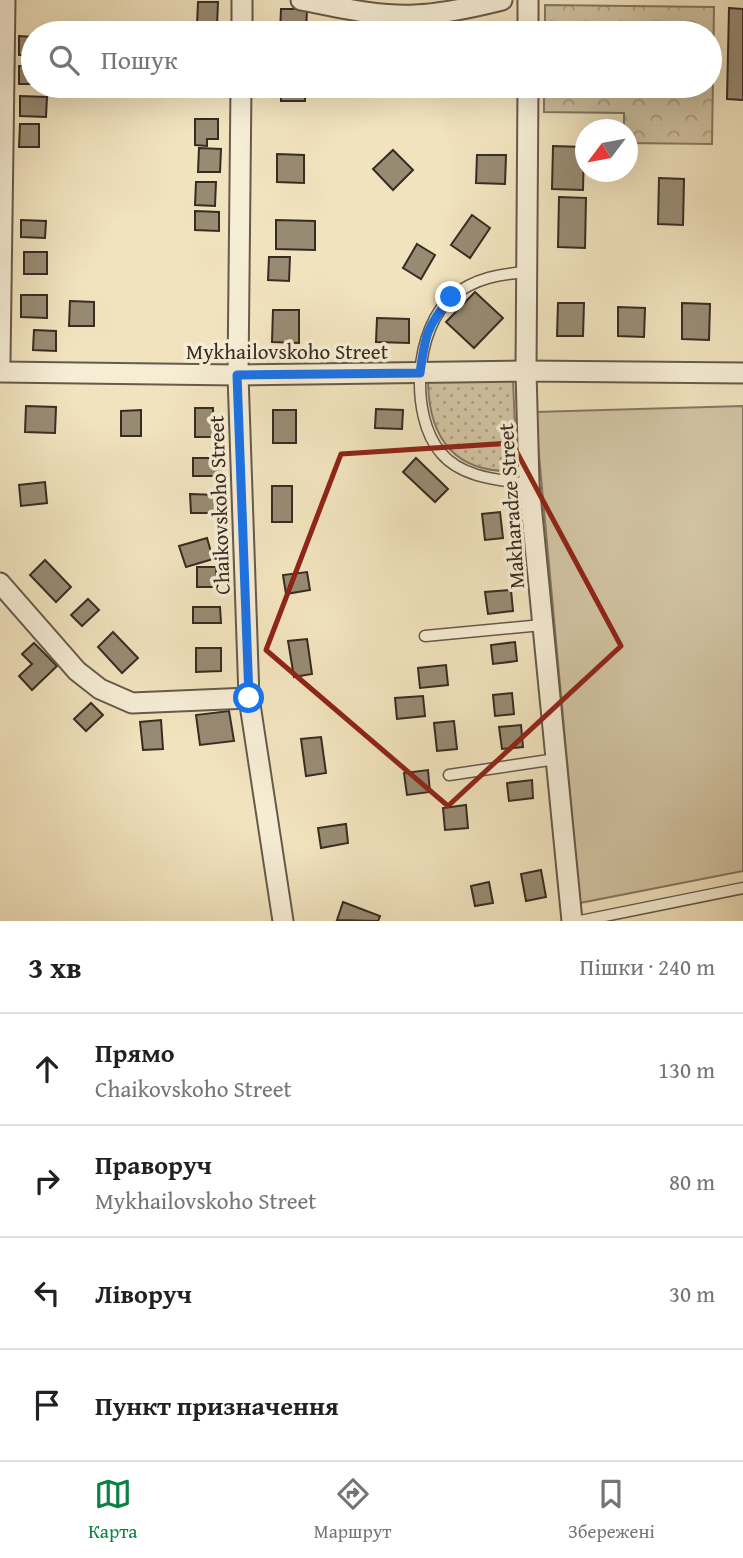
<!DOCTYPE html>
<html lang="uk">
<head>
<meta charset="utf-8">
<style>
	body { margin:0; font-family:"Gentium Book Plus",serif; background:#f6f6f6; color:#202124 }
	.compass { position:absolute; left:575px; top:119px; width:63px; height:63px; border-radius:50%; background:#fff; box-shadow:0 7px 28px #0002; rotate:238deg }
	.stop { position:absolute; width:21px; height:21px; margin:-16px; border:5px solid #1a73e8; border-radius:50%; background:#fff }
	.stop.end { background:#1a73e8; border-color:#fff; box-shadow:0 2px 7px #0008 }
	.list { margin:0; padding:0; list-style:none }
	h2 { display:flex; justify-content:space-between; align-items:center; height:91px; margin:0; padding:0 28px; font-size:30px }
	h2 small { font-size:23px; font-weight:400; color:#757577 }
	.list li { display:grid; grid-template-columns:46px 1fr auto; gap:21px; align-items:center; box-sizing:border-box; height:112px; padding:0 28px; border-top:2px solid #e0e0e0 }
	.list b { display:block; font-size:26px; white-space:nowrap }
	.list p { margin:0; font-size:23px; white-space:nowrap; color:#757577 }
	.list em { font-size:23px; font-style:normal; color:#757577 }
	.icon { flex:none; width:38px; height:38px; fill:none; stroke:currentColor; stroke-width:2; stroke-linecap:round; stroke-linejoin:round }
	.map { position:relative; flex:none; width:743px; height:921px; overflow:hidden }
	.search { position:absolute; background:#fff; box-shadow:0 7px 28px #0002; left:21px; right:21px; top:21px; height:77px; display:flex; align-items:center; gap:18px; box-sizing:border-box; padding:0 24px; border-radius:38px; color:#757577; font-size:26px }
	.sheet { height:539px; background:#fff }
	nav { display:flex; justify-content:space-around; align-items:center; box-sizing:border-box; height:98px; border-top:2px solid #e0e0e0; background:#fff; font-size:19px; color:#757577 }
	nav a { display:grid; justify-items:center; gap:4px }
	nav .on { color:#0b8043 }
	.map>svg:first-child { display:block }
	.grass { fill:url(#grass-dots); stroke:#857862; stroke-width:2 }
	.forest { fill:url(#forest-crowns); stroke:#857862; stroke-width:2 }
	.park { fill:#d2c4a3; stroke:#857862; stroke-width:2 }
	.building { fill:#988b73; stroke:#382c22; stroke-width:2 }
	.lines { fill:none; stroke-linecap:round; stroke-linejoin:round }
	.service-casing { stroke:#665a49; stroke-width:13 }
	.minor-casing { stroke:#665a49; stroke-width:23 }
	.service { stroke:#f6edd5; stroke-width:10 }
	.minor { stroke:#f6edd5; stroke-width:19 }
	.route { stroke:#1a73e8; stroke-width:9 }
	.marked { fill:none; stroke:#8f2418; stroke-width:5; stroke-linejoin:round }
	.labels { text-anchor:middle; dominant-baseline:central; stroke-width:7; stroke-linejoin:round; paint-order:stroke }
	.street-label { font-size:21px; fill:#382c22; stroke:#f6edd5 }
</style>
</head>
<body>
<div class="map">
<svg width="743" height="921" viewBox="0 0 743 921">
	<defs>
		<pattern id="grass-dots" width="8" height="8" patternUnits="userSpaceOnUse" patternTransform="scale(1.75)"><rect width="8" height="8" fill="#d2c4a3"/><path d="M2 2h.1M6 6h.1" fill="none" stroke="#ab9f84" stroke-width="1.8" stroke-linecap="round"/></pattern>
		<pattern id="forest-crowns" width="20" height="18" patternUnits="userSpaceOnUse" patternTransform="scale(1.75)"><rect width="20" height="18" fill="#d2c4a3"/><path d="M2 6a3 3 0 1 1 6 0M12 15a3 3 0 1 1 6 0" fill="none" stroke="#ab9f84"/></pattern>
	</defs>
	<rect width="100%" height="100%" fill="#f1e3be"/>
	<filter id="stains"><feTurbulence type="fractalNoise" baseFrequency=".00286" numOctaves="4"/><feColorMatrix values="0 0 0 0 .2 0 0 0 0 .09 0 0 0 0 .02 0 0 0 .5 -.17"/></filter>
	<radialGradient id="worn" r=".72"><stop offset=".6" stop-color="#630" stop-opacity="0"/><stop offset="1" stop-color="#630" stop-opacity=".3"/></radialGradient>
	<path class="grass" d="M513,381L517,471C457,474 429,441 428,382Z"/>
	<polygon class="forest" points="545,5 714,7 712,144 628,143 628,130 624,129 624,113 544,112 544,86 710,86 710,33 545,33"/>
	<polygon class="park" points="743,406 743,871 580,903 535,412"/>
	<g class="building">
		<polygon points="198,2 218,2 217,26 197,25"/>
		<polygon points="729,8 743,9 743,100 727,99"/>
		<polygon points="281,9 307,9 306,33 280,33"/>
		<polygon points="398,28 421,29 421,33 398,33"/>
		<polygon points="19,36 33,37 33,55 19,55"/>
		<rect x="19" y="66" width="14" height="18"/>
		<polygon points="192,86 219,86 219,89 192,88"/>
		<rect x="281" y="86" width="24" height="15"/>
		<polygon points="20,96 47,97 46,117 20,116"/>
		<polygon points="195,119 218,119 218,139 207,139 207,146 195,145"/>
		<polygon points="20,124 39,124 39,147 19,147"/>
		<polygon points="553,146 584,147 583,190 552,189"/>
		<polygon points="199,148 221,149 220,172 198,172"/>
		<polygon points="393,150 413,170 393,190 373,169"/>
		<polygon points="277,154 304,155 304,183 277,182"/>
		<polygon points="477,155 506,155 505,184 476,183"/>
		<polygon points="659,178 684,179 683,225 658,224"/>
		<polygon points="196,182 216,182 215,206 195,205"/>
		<polygon points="559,197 586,198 585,248 558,247"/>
		<polygon points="195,211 219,212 219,231 195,230"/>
		<polygon points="472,215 490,228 470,258 451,245"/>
		<polygon points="21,220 46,221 45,238 21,237"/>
		<polygon points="276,220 315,221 315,250 276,249"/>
		<polygon points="417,244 435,255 421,279 403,268"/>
		<rect x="24" y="252" width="23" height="22"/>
		<polygon points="269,257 290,257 289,281 268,280"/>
		<polygon points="475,292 503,318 474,348 446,322"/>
		<polygon points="21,295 47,295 47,318 21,317"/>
		<polygon points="70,301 94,302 94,326 69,326"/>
		<polygon points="558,303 584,303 583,336 557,336"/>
		<polygon points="682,303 710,304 709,340 682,339"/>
		<polygon points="618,307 645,308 644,337 618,336"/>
		<polygon points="273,310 299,310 299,343 272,342"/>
		<polygon points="377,318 409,319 409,343 376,342"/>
		<polygon points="34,330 56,331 56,351 33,350"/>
		<polygon points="26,406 56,407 55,433 25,432"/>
		<polygon points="195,408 213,408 214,437 195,437"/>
		<polygon points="376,409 403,410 402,429 375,428"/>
		<polygon points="141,410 141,436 121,436 121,411"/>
		<rect x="273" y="410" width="23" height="33"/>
		<rect x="193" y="458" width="28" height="18"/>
		<polygon points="416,458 448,489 435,502 403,472"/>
		<polygon points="45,482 47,503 21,506 19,485"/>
		<rect x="272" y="486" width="20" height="36"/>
		<polygon points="190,494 217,495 217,513 191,513"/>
		<polygon points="500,512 503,538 485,540 482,514"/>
		<polygon points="207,538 213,559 186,567 179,546"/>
		<polygon points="45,560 71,587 56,602 30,575"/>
		<polygon points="197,567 216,567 217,587 197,587"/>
		<polygon points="307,572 310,590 286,594 283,575"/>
		<polygon points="511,590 513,611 488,614 485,592"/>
		<polygon points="88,599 99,610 82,626 71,615"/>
		<polygon points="193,607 220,607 221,623 193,623"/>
		<polygon points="113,632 138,658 122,673 98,647"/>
		<polygon points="307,639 312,674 294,677 288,641"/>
		<polygon points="515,642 517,661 493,664 491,645"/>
		<polygon points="34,643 57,666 32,690 19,676 32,664 22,654"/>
		<polygon points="196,648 221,648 221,671 196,672"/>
		<polygon points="446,665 448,685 420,688 418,668"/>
		<polygon points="512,693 514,714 495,716 493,695"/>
		<polygon points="423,696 425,716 397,719 395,698"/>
		<polygon points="91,703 103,715 86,731 74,719"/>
		<polygon points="229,711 234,741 200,745 196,715"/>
		<polygon points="161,720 163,749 143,750 140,722"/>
		<polygon points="454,721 457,749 437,751 434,723"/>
		<polygon points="521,725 523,747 502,749 499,727"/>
		<polygon points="321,737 326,773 306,776 301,739"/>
		<polygon points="428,770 430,792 407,795 404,773"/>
		<polygon points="532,780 533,798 509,801 507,783"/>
		<polygon points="466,805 468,828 445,830 443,808"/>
		<polygon points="346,824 348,843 321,848 318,828"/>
		<polygon points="541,870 546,897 526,901 521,874"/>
		<polygon points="489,882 493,903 475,906 471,886"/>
		<polygon points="343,902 380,916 378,921 337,920"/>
	</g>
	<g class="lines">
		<defs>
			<g id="service">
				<path d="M527,272C500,274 475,278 453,296C414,327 409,416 441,453C462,478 499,480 529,484"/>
				<polyline points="425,636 542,625"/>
				<polyline points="449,775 556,759"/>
				<polyline points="580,921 743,888"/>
			</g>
			<g id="minor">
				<path d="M301,0C338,7 377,17 415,15C444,14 474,7 502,0"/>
				<polyline points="242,33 242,0"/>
				<polyline points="528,33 528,0"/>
				<polyline points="241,86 238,375 249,698 283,921"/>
				<polyline points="528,86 526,371 529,484 572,921"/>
				<polyline points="0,361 5,0"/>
				<polyline points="0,372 238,375 526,371 743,373"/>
				<polyline points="0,583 77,671 100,689 132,703 249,698"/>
			</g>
		</defs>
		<use href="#service" class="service-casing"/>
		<use href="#minor" class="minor-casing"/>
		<use href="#service" class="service"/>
		<use href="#minor" class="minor"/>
	</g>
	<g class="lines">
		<path class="route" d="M249,698L237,375L420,373C425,335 427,326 451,297"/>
	</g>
	<path class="marked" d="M512,443L621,646L448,806L266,650L341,454Z"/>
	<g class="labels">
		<g class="street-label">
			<text x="287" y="351">Mykhailovskoho Street</text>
			<text transform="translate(219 505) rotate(-92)">Chaikovskoho Street</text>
			<text transform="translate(511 506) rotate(-94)">Makharadze Street</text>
		</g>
	</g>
	<rect width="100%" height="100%" filter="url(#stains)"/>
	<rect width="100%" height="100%" fill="url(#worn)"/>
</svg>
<svg class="compass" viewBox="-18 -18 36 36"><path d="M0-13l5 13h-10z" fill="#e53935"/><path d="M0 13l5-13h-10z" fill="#757577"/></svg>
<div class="stop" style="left:249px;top:698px"></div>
<div class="stop end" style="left:451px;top:297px"></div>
<div class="search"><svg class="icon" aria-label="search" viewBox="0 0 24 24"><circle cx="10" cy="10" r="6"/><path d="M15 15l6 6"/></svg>Пошук</div>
</div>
<section class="sheet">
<h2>3 хв<small>Пішки · 240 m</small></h2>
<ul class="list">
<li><svg class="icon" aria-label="ahead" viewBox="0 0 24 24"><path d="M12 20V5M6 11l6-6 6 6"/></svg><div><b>Прямо</b><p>Chaikovskoho Street</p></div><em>130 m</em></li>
<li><svg class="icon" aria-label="right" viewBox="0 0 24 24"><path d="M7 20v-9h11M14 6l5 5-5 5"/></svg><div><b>Праворуч</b><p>Mykhailovskoho Street</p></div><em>80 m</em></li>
<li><svg class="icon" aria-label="left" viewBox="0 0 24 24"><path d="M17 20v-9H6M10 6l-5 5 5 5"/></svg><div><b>Ліворуч</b></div><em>30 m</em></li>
<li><svg class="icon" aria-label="arrive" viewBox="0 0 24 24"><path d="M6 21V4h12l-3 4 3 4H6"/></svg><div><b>Пункт призначення</b></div></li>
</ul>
</section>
<nav>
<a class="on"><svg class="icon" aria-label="map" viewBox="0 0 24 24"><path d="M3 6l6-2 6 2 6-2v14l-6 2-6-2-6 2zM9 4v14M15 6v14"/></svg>Карта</a>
<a><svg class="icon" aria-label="directions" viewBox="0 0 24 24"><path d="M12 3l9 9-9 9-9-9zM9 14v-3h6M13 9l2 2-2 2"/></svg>Маршрут</a>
<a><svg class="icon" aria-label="saved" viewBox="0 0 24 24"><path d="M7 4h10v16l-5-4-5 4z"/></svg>Збережені</a>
</nav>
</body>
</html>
